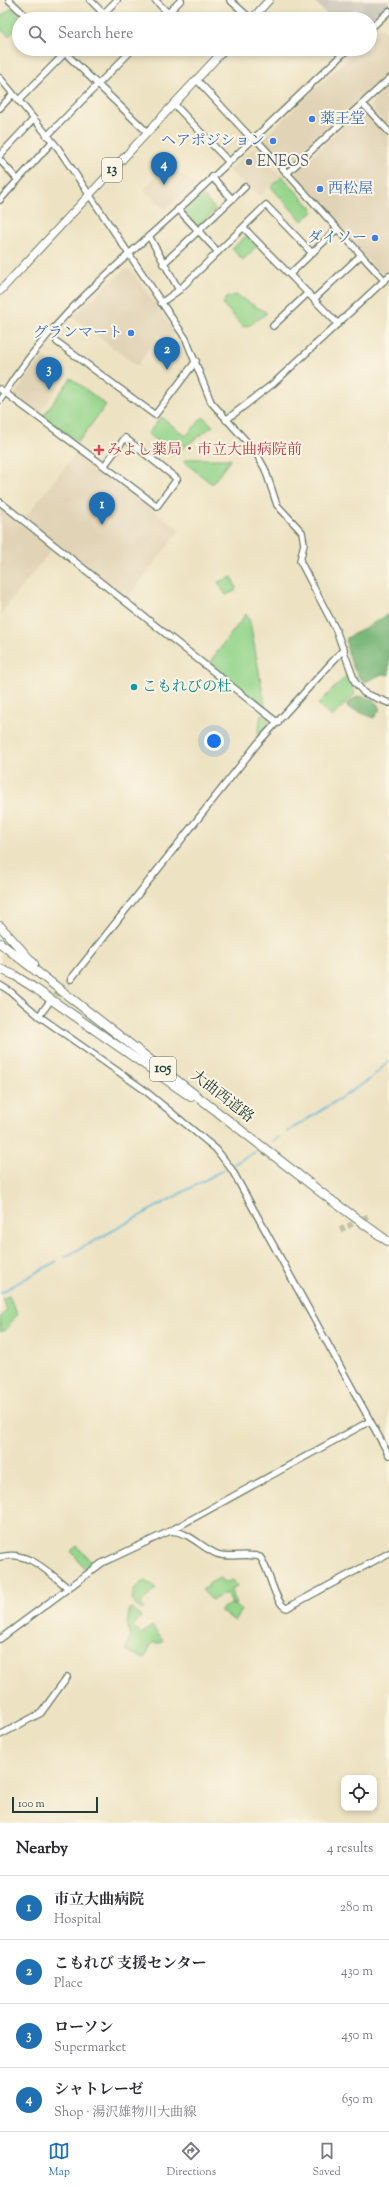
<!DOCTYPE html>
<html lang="en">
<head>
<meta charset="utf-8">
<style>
	body { margin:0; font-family:"Sorts Mill Goudy","Noto Serif JP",serif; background:#f7f7f7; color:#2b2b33 }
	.controls { position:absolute; right:12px; bottom:12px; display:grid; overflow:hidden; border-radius:8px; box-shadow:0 2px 6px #0003 }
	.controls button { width:36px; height:36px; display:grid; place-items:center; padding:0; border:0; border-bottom:1px solid #e1e1e2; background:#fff; color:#2b2b33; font:20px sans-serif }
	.scale { position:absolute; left:12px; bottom:10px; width:86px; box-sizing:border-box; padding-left:4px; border:2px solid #1f3d34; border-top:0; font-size:11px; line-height:14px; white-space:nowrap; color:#1f3d34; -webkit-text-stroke:3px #fcf5e5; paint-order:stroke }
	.you { position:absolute; left:214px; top:741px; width:14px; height:14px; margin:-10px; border:3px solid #fff; border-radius:50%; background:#1a73e8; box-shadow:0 0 0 6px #1a73e833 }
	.badge { display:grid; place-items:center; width:26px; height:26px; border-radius:50%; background:#1f6fb2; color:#fff; font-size:13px; font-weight:700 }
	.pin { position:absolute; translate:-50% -33px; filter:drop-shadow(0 1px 2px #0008) }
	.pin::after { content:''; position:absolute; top:21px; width:14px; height:12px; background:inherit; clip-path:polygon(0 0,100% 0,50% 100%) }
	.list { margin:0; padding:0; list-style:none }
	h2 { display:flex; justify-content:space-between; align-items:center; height:52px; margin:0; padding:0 16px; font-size:17px }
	h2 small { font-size:13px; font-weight:400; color:#7c7c81 }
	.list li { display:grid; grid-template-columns:26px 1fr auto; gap:12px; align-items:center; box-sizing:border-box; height:64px; padding:0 16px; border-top:1px solid #e1e1e2 }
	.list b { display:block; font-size:15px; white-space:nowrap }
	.list p { margin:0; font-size:13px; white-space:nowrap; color:#7c7c81 }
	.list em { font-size:13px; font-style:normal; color:#7c7c81 }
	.icon { flex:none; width:22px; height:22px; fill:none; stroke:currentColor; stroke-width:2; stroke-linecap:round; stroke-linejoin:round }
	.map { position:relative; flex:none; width:389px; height:1823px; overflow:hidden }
	.search { position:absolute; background:#fff; box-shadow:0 2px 6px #0003; left:12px; right:12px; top:12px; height:44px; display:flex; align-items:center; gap:10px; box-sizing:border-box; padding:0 14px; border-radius:22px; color:#7c7c81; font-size:15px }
	.sheet { height:308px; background:#fff }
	nav { display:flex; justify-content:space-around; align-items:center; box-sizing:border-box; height:56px; border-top:1px solid #e1e1e2; background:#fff; font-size:11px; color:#7c7c81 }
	nav a { display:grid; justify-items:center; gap:2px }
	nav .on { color:#1f6fb2 }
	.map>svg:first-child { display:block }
	.built { fill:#e1d3b5 }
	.industrial { fill:#c9c3b8 }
	.green { fill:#95d58c; stroke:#5a8960 }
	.forest { fill:#78b678; stroke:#4c7a56 }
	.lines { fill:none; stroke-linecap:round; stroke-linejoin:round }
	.stream { stroke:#58b5d6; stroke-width:1.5 }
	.minor-tunnel { stroke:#c4c2a6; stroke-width:5.5; stroke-dasharray:5.5 3; stroke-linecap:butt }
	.minor-casing { stroke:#677766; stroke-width:8 }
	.major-casing { stroke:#677766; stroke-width:9 }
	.highway-casing { stroke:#677766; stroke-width:10 }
	.minor { stroke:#fff; stroke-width:5.5 }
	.major { stroke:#fff; stroke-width:7 }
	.highway { stroke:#fff; stroke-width:8 }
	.shop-dot { fill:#3f7fe0; stroke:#fcf5e5; stroke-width:1.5 }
	.service-dot { fill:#5c6f8a; stroke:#fcf5e5; stroke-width:1.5 }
	.health-dot { fill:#e0444e; stroke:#fcf5e5; stroke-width:1.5 }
	.culture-dot { fill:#0f9aa8; stroke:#fcf5e5; stroke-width:1.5 }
	.labels { text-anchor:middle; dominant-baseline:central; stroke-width:4; stroke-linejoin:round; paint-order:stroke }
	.shield { fill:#fcf5e5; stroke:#617469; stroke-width:1 }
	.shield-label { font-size:14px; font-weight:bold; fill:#1f3d34 }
	.shop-label { font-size:15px; fill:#366cbe; stroke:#fcf5e5; text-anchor:end }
	.service-label { font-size:15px; fill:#4e5e75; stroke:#fcf5e5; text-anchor:start }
	.health-label { font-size:15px; fill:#be3a42; stroke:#fcf5e5; text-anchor:start }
	.culture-label { font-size:15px; fill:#0d838f; stroke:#fcf5e5; text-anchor:start }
	.street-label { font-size:15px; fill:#1f3d34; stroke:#fcf5e5 }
</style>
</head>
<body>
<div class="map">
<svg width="389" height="1823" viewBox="0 0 389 1823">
	<rect width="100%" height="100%" fill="#fcf5e5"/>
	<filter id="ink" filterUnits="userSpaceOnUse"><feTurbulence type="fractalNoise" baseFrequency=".025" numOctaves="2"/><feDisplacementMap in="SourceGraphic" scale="8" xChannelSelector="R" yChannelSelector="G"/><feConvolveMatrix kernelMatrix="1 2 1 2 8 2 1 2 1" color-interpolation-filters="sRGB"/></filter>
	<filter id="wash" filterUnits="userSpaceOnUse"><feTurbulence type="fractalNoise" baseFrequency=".012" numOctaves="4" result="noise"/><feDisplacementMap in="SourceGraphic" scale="16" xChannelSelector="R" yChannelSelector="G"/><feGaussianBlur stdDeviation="0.9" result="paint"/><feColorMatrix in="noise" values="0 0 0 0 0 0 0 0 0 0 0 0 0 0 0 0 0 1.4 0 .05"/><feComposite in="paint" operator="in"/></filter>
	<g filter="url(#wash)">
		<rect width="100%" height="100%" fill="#ede3c3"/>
		<g class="built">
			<polygon points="354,9 363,19 343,19"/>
			<polygon points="381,27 389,36 389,74 289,168 263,139 358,49 370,49 370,38"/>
			<polygon points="389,86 389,127 371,107 371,103"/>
			<polygon points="361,110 366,111 389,136 389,273 384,277 294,179 293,174"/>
			<polygon points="255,146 281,175 260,196 228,171"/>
			<polygon points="166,164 195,184 165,209 144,190"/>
			<polygon points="125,269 130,269 175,332 168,341 159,334 137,366 72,317"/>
			<polygon points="42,356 67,375 39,413 14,396"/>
			<polygon points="76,453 180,530 126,600 24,519"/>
			<polygon points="0,508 52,549 0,615"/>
		</g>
		<polygon class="industrial" points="313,0 389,0 389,5 370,22 370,19 363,19 354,9 343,19 331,19"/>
		<g class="green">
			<polygon points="12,8 23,19 19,19 19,26 9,36 0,29 0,17"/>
			<polygon points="282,176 314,211 302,221 271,187"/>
			<polygon points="202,195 216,210 197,227 183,212"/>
			<polygon points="248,234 258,245 243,260 232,249"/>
			<polygon points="236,295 267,313 250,325 243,327 223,304 226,298"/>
			<polygon points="71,378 106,405 78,442 43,416"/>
			<polygon points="161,417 186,436 203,417 213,426 173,455 148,434"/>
			<polygon points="190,459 231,459 212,484 183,461"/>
			<polygon points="232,577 236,587 235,591 226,595 218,582"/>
			<polygon points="246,614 250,622 266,710 209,663"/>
			<polygon points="349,673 355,694 332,717 318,704"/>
			<polygon points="261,714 269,720 269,728 260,737 258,734"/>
			<polygon points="9,1296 17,1314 6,1330 0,1332 0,1318 7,1310 2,1299"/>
			<polygon points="77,1546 94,1565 87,1571 71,1551"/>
			<polygon points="220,1578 223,1583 233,1580 237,1586 230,1589 237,1604 236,1605 232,1604 227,1593 212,1600 202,1590 209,1586 208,1584"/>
			<polygon points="144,1580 156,1588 141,1604 144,1608 142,1610 136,1606 132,1599 135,1589"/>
			<polygon points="231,1604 241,1609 235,1621 219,1610"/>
			<polygon points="130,1608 141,1617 133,1626 141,1634 152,1626 163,1641 160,1643 152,1643 144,1659 126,1650 130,1638 127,1623"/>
		</g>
		<g class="forest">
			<path d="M389,614V675L382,674L365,682C355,678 344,647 347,638Z"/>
			<path d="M358,696C367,697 377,700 380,709L374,718L347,707L348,703Z"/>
		</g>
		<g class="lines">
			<g class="stream">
				<polyline points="287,1132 369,1080 389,1061"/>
				<polyline points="272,1141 279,1137"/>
				<polyline points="234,1164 255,1152"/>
				<polyline points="65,1257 225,1169"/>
				<polyline points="0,1293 57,1261"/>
			</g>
		</g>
	</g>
	<g filter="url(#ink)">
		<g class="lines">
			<g class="minor-tunnel">
				<polyline points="50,1002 71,979"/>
				<polyline points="340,1230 368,1216"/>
			</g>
			<defs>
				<g id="minor">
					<polyline points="9,0 29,19"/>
					<polyline points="90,0 104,14"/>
					<polyline points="155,0 168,13"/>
					<polyline points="230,0 251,19"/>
					<polyline points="98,19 117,0"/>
					<polyline points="162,19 181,0"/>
					<polyline points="370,29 389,11"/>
					<polyline points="61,49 147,132"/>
					<polyline points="0,78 58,148 186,339 211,402 255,451 265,469 277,505 302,532 304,544 300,561 336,630 355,682 364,693 389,703"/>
					<polyline points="197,80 252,139"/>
					<polyline points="18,101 69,49"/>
					<polyline points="174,104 228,161"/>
					<polyline points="363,104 389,132"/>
					<polyline points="0,108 12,95"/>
					<polyline points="47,136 133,49"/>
					<polyline points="254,137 384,280"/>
					<polyline points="0,155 33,120"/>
					<polyline points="0,160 18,180"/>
					<polyline points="286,174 389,79"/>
					<polyline points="212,177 232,199"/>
					<polyline points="0,200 52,142"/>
					<polyline points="178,209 218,252"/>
					<polyline points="244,228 338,324"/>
					<polyline points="149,236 179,290"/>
					<polyline points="163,264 245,187"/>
					<polyline points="290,274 312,253"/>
					<polyline points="314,299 361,255"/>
					<polyline points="161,303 179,290 266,205 312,253 337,229"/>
					<polyline points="273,326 308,293"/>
					<polyline points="57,342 155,415 196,361"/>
					<polyline points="0,389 104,466 125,438 177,479 157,506 104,466"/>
					<path d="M0,400C49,320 111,271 179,209C236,156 292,102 348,49"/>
					<polyline points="226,420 274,383 389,276"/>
					<polyline points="0,502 278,723"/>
					<polyline points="71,979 258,743 344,649"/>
					<polyline points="0,985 11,992 39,1016 143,1089 216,1149 232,1170 389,1455"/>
					<polyline points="39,1016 48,1004"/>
					<path d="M170,1531C189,1531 200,1547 217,1554C231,1559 246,1552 260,1557C269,1567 275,1606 287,1608L389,1553"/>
					<path d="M0,1557C27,1549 48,1572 68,1588"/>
					<polyline points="0,1639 102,1563 170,1531 370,1421"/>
					<polyline points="0,1735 41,1713 67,1677"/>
				</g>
				<g id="major">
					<polyline points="252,19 269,0"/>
					<polyline points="0,291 225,49"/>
				</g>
				<g id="highway">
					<polyline points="0,926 34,964"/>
					<polyline points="0,943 327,1197 389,1242"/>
					<polyline points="0,969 14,975 36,989 191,1097"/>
				</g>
			</defs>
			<use href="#minor" class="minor-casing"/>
			<use href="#major" class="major-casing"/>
			<use href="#highway" class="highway-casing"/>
			<use href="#minor" class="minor"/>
			<use href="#major" class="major"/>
			<use href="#highway" class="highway"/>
		</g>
	</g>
	<g class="shop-dot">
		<circle cx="312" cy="119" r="4"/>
		<circle cx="273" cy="141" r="4"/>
		<circle cx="320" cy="189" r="4"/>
		<circle cx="375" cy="238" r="4"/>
		<circle cx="131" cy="333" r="4"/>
	</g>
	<circle class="service-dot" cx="249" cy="162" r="4"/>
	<path class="health-dot" d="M97 444h4v4h4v4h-4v4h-4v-4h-4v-4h4z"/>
	<circle class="culture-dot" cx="134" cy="687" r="4"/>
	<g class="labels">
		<g class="shield">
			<rect x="102" y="158" width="20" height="24" rx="3"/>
			<rect x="150" y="1057" width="26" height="24" rx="3"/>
		</g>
		<g class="shield-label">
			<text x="112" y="170">13</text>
			<text x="163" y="1069">105</text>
		</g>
		<g class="shop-label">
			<text x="320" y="119" text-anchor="start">薬王堂</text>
			<text x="265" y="141">ヘアポジション</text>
			<text x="328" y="189" text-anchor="start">西松屋</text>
			<text x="367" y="238">ダイソー</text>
			<text x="123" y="333">グランマート</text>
		</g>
		<g class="service-label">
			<text x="257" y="162">ENEOS</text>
		</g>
		<g class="health-label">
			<text x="107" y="450">みよし薬局・市立大曲病院前</text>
		</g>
		<g class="culture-label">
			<text x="142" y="687">こもれびの杜</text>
		</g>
		<g class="street-label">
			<text transform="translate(222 1097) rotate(38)">大曲西道路</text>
		</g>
	</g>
</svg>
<div class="controls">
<button><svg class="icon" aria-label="locate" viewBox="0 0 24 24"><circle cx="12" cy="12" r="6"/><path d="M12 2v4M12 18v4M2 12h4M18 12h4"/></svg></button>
</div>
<div class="scale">100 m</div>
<div class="you"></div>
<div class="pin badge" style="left:102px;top:525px">1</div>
<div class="pin badge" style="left:167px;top:370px">2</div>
<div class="pin badge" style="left:49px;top:390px">3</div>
<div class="pin badge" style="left:164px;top:185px">4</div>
<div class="search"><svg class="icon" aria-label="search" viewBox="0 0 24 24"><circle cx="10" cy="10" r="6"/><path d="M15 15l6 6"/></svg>Search here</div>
</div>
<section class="sheet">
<h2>Nearby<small>4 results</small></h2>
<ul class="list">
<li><span class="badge">1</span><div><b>市立大曲病院</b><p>Hospital</p></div><em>280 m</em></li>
<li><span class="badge">2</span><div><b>こもれび 支援センター</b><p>Place</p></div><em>430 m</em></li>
<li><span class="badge">3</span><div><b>ローソン</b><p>Supermarket</p></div><em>450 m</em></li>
<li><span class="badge">4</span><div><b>シャトレーゼ</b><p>Shop · 湯沢雄物川大曲線</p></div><em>650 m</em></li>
</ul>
</section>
<nav>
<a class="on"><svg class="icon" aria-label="map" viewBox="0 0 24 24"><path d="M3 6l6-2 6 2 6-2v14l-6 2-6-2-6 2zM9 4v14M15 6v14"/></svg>Map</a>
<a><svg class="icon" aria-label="directions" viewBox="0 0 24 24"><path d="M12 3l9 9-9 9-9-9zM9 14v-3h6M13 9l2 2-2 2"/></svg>Directions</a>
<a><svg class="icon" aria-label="saved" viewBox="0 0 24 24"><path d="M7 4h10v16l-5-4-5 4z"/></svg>Saved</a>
</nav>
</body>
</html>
